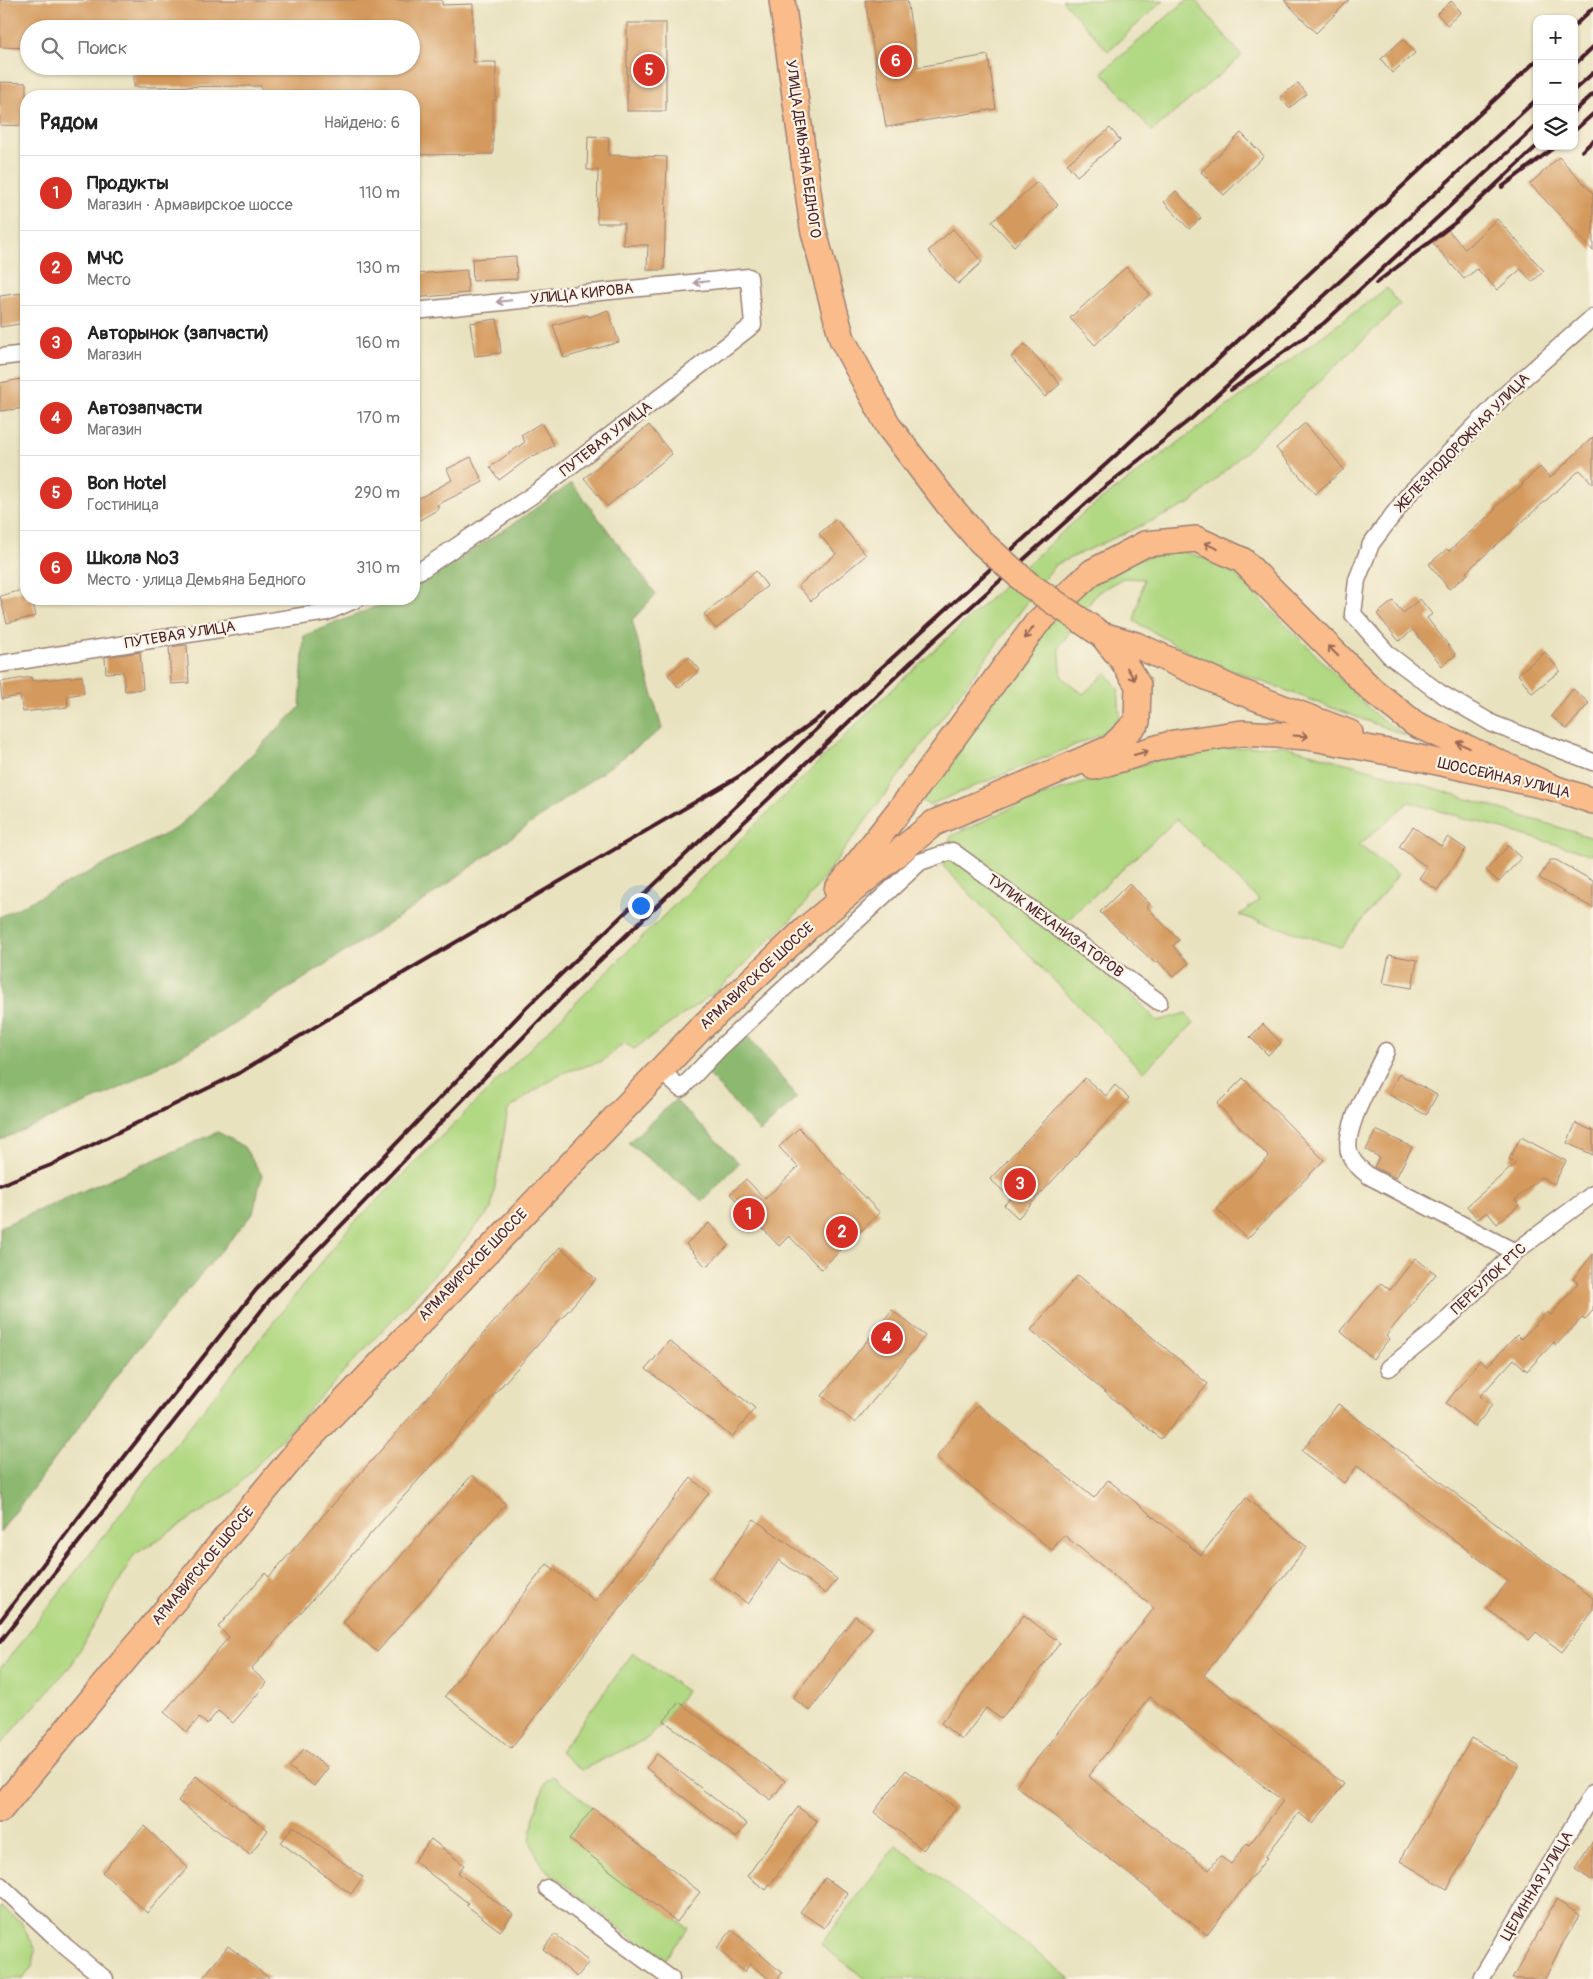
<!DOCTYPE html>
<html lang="ru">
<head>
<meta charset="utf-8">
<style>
	body { margin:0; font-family:Pangolin,sans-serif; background:#f2f2f2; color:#222 }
	.controls { position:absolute; right:15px; top:15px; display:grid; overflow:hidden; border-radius:10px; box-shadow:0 1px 4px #0004 }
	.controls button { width:45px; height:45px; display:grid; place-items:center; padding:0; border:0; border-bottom:1px solid #e0e0e0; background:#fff; color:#222; font:25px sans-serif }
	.you { position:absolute; left:640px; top:905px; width:18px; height:18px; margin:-12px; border:4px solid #fff; border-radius:50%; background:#1a73e8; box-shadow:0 0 0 8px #1a73e833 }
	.badge { display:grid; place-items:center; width:32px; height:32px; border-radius:50%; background:#d93025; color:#fff; font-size:16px; font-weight:700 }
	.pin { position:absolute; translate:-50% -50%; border:2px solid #fff; box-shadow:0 1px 5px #0006 }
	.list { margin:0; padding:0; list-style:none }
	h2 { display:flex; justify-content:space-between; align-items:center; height:65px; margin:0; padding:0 20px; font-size:21px }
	h2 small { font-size:16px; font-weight:400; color:#767676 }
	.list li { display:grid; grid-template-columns:32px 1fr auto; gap:15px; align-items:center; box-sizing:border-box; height:75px; padding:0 20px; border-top:1px solid #e0e0e0 }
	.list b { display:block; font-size:19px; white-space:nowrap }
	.list p { margin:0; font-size:16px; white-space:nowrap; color:#767676 }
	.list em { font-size:16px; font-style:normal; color:#767676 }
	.icon { flex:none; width:28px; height:28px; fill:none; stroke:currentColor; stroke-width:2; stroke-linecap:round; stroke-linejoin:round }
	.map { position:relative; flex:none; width:1593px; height:1979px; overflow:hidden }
	.search { position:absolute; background:#fff; box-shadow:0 1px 4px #0004; left:20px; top:20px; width:400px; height:55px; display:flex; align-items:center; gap:12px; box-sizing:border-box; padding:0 18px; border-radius:28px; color:#767676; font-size:19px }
	.panel { position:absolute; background:#fff; box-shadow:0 1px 4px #0004; left:20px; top:90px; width:400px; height:515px; border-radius:20px }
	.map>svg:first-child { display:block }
	.green { fill:#b1d882; stroke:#7e7c56 }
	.forest { fill:#8cb870; stroke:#6b6c4e }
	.building { fill:#d4995c; fill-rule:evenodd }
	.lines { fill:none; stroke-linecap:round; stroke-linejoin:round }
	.street-casing { stroke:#9a8075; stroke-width:19 }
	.primary-casing { stroke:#9a8075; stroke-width:28 }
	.street { stroke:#fff; stroke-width:16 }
	.primary { stroke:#fabc8b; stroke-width:25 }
	.rail { stroke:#4a1f2b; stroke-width:4 }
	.primary-bridge-casing { stroke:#9a8075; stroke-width:28; stroke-linecap:butt }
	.primary-bridge { stroke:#fabc8b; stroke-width:25 }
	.oneway { stroke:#ae9aa0 }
	.oneway2 { stroke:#996656 }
	.labels { text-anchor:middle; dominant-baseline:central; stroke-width:4.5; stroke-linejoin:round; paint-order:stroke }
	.street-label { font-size:15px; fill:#4a1f2b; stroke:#fcf5e5 }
</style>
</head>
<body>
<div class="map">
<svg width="1593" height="1979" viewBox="0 0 1593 1979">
	<rect width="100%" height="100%" fill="#fcf5e5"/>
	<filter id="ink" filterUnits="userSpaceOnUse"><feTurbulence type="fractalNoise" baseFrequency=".02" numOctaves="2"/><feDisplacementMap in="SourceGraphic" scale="10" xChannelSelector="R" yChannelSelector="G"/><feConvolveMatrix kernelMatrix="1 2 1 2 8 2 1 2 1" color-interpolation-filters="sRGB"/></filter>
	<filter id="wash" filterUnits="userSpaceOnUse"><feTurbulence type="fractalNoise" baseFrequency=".0096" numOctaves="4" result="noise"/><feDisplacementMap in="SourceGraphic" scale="20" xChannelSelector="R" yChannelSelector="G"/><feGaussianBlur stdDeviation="1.12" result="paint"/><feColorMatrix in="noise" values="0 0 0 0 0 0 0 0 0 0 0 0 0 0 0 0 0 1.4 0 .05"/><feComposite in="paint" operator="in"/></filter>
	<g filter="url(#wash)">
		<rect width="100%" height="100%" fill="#e9e2bf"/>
		<g class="green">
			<polygon points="1062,0 1164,0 1108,51"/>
			<polygon points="1187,0 1195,0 1242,56 1152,131 1102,72"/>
			<polygon points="1387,288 1400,305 1191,503 1055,565 798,912 718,990 634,1049 624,1043 603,1061 565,1072 532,1092 508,1110 491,1209 444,1264 233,1491 134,1555 72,1664 0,1745 0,1669 157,1467 349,1228 890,691 1082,514"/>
			<polygon points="1180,551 1225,564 1377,716 1407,736 1197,657 1134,621 1144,579 1123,578 1097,593 1059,647 1062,677 1083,694 1106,673 1118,688 1120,718 1105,733 929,805 922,801 1044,629 1088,586 1133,560"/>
			<polygon points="1281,745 1414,782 1593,838 1593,855 1409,802 1359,845 1398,875 1341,947 1239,915 1259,900 1177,819 1061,926 1158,1021 1186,1013 1194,1023 1143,1072 943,866 951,836 1029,800 1185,751"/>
			<polygon points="633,1653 686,1691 664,1721 648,1738 581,1770 560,1752"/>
			<polygon points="553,1776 593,1808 570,1839 688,1928 665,1960 625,1933 542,1866 530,1841 534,1817 545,1782"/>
			<polygon points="896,1845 1071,1979 866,1979 821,1945"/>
			<polygon points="0,1906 21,1922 36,1950 32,1967 23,1979 0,1979"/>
		</g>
		<g class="forest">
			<polygon points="572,483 656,594 632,620 662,729 425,900 223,1031 116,1090 0,1140 0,917 177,828 300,707 304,636 395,599 414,599 414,587 510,526"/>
			<polygon points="746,1034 797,1097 760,1132 706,1072"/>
			<polygon points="675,1100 739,1163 703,1201 628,1143"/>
			<polygon points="218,1132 244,1147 262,1175 253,1213 134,1354 0,1532 0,1227"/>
		</g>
		<g id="blocks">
			<g class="building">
				<polygon points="0,0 442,0 442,5 473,4 473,62 496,62 496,100 493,100 493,154 414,155 414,96 262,96 261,86 134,87 134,66 411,66 411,29 29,29 29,48 0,47"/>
				<polygon points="865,0 907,0 918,67 988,55 996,109 886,127"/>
				<polygon points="1284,0 1349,0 1316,33"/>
				<polygon points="1451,1 1461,12 1447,25 1437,14"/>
				<rect x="627" y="23" width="39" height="88"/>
				<polygon points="1403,39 1415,53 1392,73 1381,59"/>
				<polygon points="0,82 26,83 26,126 0,125"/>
				<polygon points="1298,83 1307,94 1289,108 1280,97"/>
				<polygon points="1110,128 1120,140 1077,176 1067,164"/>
				<polygon points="1241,133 1264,156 1224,195 1201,172"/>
				<polygon points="588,136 609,137 608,155 667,157 664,270 647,270 648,245 623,245 624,223 597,223 598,170 587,170"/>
				<polygon points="1559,157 1593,193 1593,251 1530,184"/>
				<polygon points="1037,182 1058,205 1014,246 992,222"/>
				<polygon points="1176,191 1201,218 1189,229 1164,202"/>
				<polygon points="1497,219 1544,271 1532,282 1521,269 1497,290 1477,269 1464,279 1433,243 1448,230 1465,249"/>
				<polygon points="953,229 982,262 958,284 928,251"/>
				<polygon points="516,256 517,279 473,281 472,259"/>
				<polygon points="1126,267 1150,294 1095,345 1070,318"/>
				<polygon points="467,270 468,293 414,298 414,274"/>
				<polygon points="22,293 26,323 0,327 0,296"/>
				<polygon points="608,310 619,342 564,358 553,325 588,315 589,317"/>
				<polygon points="497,319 501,353 475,356 470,323"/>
				<polygon points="1025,344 1060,384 1045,397 1011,357"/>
				<polygon points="26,378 26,408 0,411 0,383"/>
				<polygon points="541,423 554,445 534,457 533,455 499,480 490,467 525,442 521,435"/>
				<polygon points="1305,423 1344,469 1315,494 1276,448"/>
				<polygon points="649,425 672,454 607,506 584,478"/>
				<polygon points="1593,437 1593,484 1580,470 1466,572 1468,574 1449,589 1429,564 1447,549 1449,551 1496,509 1495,507 1523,485 1522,484 1540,467 1550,478"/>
				<polygon points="471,457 483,482 437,505 439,509 414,523 414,501 452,480 447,469"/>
				<polygon points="836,519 866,555 811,601 798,586 836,554 819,534"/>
				<polygon points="756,571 767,586 716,629 704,614"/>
				<polygon points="26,589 26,599 32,599 36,616 7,623 0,596"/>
				<polygon points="1420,599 1432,614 1427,618 1456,655 1442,666 1413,630 1399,641 1377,614 1393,601 1403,613"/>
				<polygon points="187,645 189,683 171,684 169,647"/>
				<polygon points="140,652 143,689 125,691 123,672 106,673 105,657"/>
				<polygon points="1545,652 1560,671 1532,693 1518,674"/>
				<polygon points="689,657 700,670 679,688 668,675"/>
				<polygon points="82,676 84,693 67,696 68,707 23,712 20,696 2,699 0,682 31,677 32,681"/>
				<polygon points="1573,689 1589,703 1567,729 1551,716"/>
				<polygon points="1413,827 1441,846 1448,837 1466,849 1437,890 1419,878 1427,867 1399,847"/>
				<polygon points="1508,846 1521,858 1499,882 1486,870"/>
				<polygon points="1550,860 1556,860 1593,881 1593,908 1539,878"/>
				<polygon points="1129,883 1150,904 1147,907 1179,940 1173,946 1189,963 1173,977 1158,961 1155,963 1100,912"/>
				<polygon points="1389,955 1417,960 1412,988 1383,983"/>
				<polygon points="1263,1024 1281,1043 1268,1055 1250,1037"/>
				<polygon points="1399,1074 1437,1095 1426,1115 1388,1094"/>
				<polygon points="1085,1078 1106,1096 1115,1085 1129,1098 1018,1218 1004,1205 1011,1198 990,1179"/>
				<polygon points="1243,1078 1324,1160 1247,1239 1217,1209 1269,1157 1217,1104"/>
				<polygon points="1576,1123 1593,1131 1593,1155 1567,1143"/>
				<polygon points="799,1128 880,1213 821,1269 789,1236 779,1246 730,1194 746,1179 765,1199 798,1167 779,1147"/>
				<polygon points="1376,1130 1412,1147 1396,1178 1374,1167 1379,1157 1366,1150"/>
				<polygon points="1521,1137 1566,1161 1554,1184 1541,1177 1515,1200 1519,1205 1497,1224 1487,1212 1478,1219 1467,1206 1516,1163 1509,1159"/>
				<polygon points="709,1223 729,1245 706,1267 686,1244"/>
				<polygon points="560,1247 596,1279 251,1669 267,1683 233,1723 218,1711 207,1724 199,1718 187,1732 164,1712 229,1637 218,1627 265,1573 269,1577"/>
				<polygon points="1593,1254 1593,1310 1585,1320 1582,1318 1556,1345 1554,1342 1527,1371 1514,1359 1480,1396 1492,1405 1475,1427 1446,1403 1480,1360 1487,1366 1517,1335 1521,1339 1547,1312 1551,1315 1578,1283 1573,1279"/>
				<polygon points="1415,1258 1436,1274 1386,1336 1389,1339 1373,1359 1340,1331 1381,1283 1390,1290"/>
				<polygon points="1078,1275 1208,1384 1161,1439 1031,1330"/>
				<polygon points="892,1310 925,1336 855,1423 822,1396"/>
				<polygon points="669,1341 755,1408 732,1437 646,1369"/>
				<polygon points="1338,1404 1593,1598 1593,1611 1562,1652 1536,1632 1529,1640 1487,1609 1508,1581 1357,1466 1344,1483 1302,1451"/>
				<path d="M978,1405L1094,1498L1108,1480L1201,1555L1246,1498L1307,1547L1204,1675L1344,1784L1313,1824L1299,1813L1265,1857L1267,1858L1207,1935L1016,1786L1154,1608L1064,1535L1052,1550L936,1458ZM1150,1697L1283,1801L1249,1845L1247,1843L1231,1864L1220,1856L1209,1870L1088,1776Z"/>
				<polygon points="472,1475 506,1504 377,1652 343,1622"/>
				<polygon points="691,1478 709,1493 511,1748 445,1696 547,1564 595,1601"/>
				<polygon points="754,1519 837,1579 826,1594 779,1560 748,1604 712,1578"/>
				<polygon points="1024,1615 1060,1643 1001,1719 986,1708 962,1740 941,1723"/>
				<polygon points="855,1616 872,1628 810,1711 793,1698"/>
				<polygon points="679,1702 785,1781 771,1800 664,1721"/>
				<polygon points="1472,1738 1519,1765 1447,1889 1400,1861"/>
				<polygon points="304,1749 328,1768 314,1786 289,1767"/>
				<polygon points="657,1754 747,1824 736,1838 646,1768"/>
				<polygon points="906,1770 956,1808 923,1850 874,1812"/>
				<polygon points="196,1776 268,1830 250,1855 178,1801"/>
				<polygon points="798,1807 817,1821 766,1890 747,1876"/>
				<polygon points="593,1808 700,1892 677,1922 569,1839"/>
				<polygon points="144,1826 188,1868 147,1913 102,1872"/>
				<polygon points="293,1826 363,1877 351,1894 281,1843"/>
				<polygon points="431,1839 464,1865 458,1873 513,1914 500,1931 466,1905 468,1903 414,1861"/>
				<polygon points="1593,1841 1593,1881 1575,1869"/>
				<polygon points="825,1878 848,1893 824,1928 800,1912"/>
				<polygon points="1556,1900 1580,1915 1560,1948 1545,1979 1512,1979"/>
				<polygon points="732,1930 782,1973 777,1979 769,1979 750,1964 744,1972 717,1948"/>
				<polygon points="555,1934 589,1962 577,1977 543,1949"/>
				<polygon points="228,1946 270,1979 202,1979"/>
			</g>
		</g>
	</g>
	<g filter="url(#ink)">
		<use href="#blocks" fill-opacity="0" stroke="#9a8075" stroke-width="1"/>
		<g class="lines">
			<defs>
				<g id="street">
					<polyline points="414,311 749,277 753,325 537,492 423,569 414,573"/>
					<polyline points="1593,317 1508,392 1408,495 1371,544 1357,580 1353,614 1389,655 1440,693 1493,724 1593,762"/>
					<polyline points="0,357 26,354"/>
					<polyline points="0,664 327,612 357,599"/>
					<path d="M1386,1051C1375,1075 1343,1128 1349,1152C1352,1163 1361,1169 1369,1176L1515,1252"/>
					<polyline points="660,1070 681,1089 719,1049 920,862 952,851 1159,1002"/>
					<polyline points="1389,1368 1437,1329 1515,1252 1593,1194"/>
					<polyline points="0,1885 66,1947 105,1979"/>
					<polyline points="547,1888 671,1979"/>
					<polyline points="1481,1979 1593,1793"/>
				</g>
				<g id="primary">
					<polyline points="782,0 813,228 842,339 889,427 948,504"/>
					<polyline points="1102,635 1136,645 1233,689 1350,733"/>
					<polyline points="1094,767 1174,743 1242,733 1308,737 1415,757 1554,788 1593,801"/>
					<polyline points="837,890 909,798 1037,623 1092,572 1145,544 1196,539 1242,560 1372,690 1415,724 1554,788"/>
					<polyline points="0,1810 302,1446 700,1029 807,928 934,823 1111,748 1137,722 1138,685 1123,661 1102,635"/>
				</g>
			</defs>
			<use href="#street" class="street-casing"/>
			<use href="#primary" class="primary-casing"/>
			<use href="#street" class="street"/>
			<use href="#primary" class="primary"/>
			<g class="rail">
				<polyline points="1574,26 1593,8"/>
				<polyline points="1574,65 1593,47"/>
				<polyline points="1574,90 1593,73"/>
				<polyline points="1574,112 1593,94"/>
				<polyline points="1574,131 1593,114"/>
				<polyline points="1582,151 1593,141"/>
				<polyline points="1502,187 1556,146"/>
				<polyline points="1376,283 1456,222 1537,146"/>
				<polyline points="1231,390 1324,323 1537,125"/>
				<polyline points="0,1185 51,1165 241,1072 405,972 738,777 824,714"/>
				<polyline points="0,1621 128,1452 256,1290 528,1006 858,689 1115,456 1537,60"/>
				<polyline points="0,1642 272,1297 568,991 934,640 1101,490 1192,418 1537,99"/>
			</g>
			<defs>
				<polyline id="primary-bridge" points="948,504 980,541 1028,584 1102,635"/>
			</defs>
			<use href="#primary-bridge" class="primary-bridge-casing"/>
			<use href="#primary-bridge" class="primary-bridge"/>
		</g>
		<defs><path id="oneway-shaft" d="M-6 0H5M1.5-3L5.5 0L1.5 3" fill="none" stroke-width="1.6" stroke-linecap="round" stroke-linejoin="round" transform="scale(1.25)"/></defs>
		<g class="oneway">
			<use href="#oneway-shaft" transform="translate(701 282) rotate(174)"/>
			<use href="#oneway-shaft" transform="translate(504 301) rotate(174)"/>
		</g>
		<g class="oneway2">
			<use href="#oneway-shaft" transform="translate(1211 546) rotate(-155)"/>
			<use href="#oneway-shaft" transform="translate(1029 633) rotate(126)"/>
			<use href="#oneway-shaft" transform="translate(1333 651) rotate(-135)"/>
			<use href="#oneway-shaft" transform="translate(1131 674) rotate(58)"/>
			<use href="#oneway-shaft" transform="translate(1301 736) rotate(4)"/>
			<use href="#oneway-shaft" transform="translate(1463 745) rotate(-155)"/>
			<use href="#oneway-shaft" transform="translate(1141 753) rotate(-16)"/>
		</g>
	</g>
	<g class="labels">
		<g class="street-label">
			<text transform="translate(803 149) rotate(82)">УЛИЦА ДЕМЬЯНА БЕДНОГО</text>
			<text transform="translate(582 294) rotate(-6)">УЛИЦА КИРОВА</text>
			<text transform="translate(606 439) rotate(-38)">ПУТЕВАЯ УЛИЦА</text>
			<text transform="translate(1463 442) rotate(-46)">ЖЕЛЕЗНОДОРОЖНАЯ УЛИЦА</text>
			<text transform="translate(180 635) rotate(-9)">ПУТЕВАЯ УЛИЦА</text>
			<text transform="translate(1504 778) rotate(13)">ШОССЕЙНАЯ УЛИЦА</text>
			<text transform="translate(1055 926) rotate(36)">ТУПИК МЕХАНИЗАТОРОВ</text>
			<text transform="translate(757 976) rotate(-43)">АРМАВИРСКОЕ ШОССЕ</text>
			<text transform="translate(473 1265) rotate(-46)">АРМАВИРСКОЕ ШОССЕ</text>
			<text transform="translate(1489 1279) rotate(-43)">ПЕРЕУЛОК РТС</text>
			<text transform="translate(203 1566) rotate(-50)">АРМАВИРСКОЕ ШОССЕ</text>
			<text transform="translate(1537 1886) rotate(-59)">ЦЕЛИННАЯ УЛИЦА</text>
		</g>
	</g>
</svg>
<div class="controls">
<button>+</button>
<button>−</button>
<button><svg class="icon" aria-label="layers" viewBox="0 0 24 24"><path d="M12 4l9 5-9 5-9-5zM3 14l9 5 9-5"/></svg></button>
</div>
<div class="you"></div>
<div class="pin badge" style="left:749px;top:1214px">1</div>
<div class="pin badge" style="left:842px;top:1232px">2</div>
<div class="pin badge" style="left:1020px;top:1184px">3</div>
<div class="pin badge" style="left:887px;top:1338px">4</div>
<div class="pin badge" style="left:649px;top:70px">5</div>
<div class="pin badge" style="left:896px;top:61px">6</div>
<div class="search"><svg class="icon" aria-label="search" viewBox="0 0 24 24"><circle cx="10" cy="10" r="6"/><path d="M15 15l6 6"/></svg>Поиск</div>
<section class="panel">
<h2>Рядом<small>Найдено: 6</small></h2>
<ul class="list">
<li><span class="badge">1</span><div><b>Продукты</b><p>Магазин · Армавирское шоссе</p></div><em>110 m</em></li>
<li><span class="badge">2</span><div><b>МЧС</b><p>Место</p></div><em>130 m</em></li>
<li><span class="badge">3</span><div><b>Авторынок (запчасти)</b><p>Магазин</p></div><em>160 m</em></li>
<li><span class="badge">4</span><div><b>Автозапчасти</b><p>Магазин</p></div><em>170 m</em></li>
<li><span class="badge">5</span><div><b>Bon Hotel</b><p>Гостиница</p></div><em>290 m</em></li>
<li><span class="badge">6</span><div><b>Школа №3</b><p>Место · улица Демьяна Бедного</p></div><em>310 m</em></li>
</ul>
</section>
</div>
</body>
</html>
